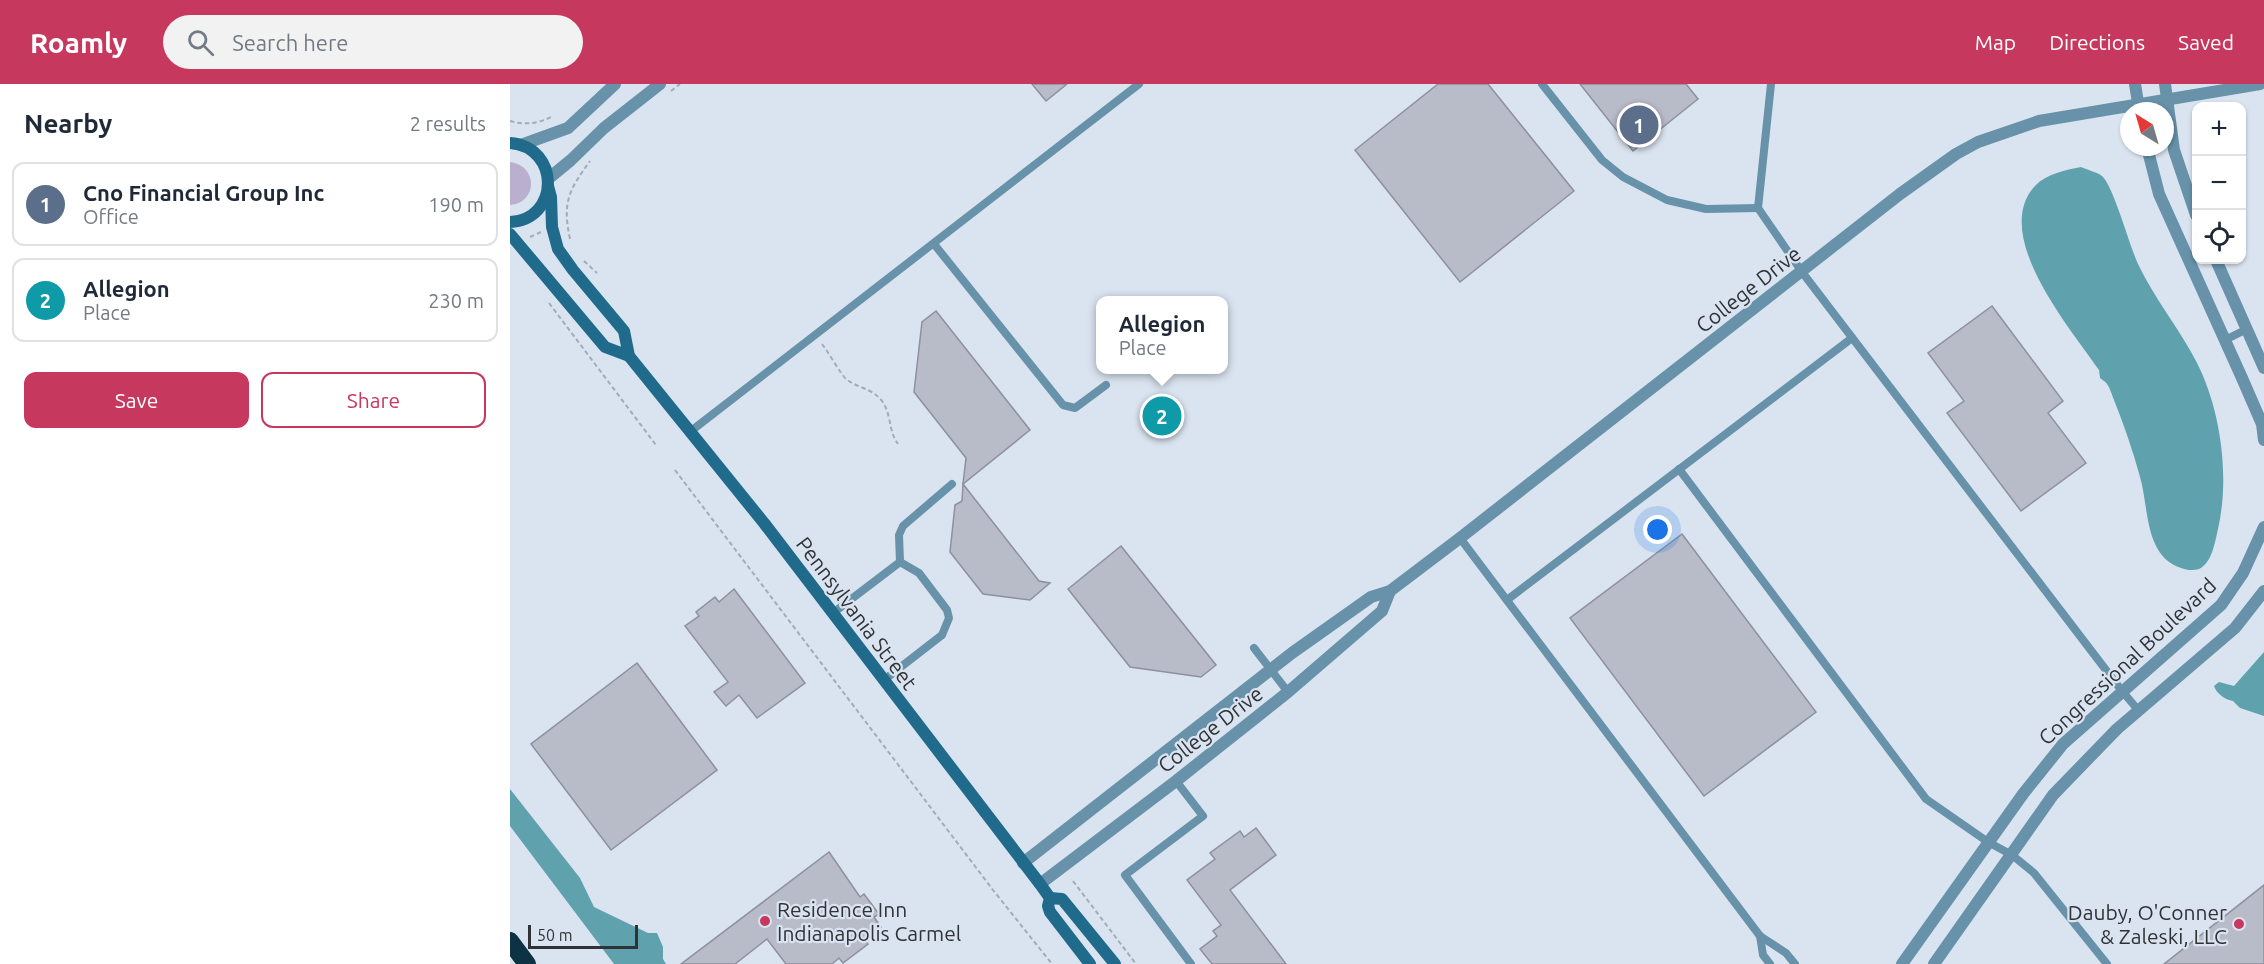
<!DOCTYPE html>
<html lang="en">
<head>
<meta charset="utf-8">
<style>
	body { margin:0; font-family:Ubuntu,sans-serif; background:#f2f2f3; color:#1f2937 }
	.controls { position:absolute; right:18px; top:18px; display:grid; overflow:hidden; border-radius:12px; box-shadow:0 2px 4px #0004 }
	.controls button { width:54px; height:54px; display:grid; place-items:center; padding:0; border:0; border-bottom:2px solid #e0e1e3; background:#fff; color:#1f2937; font:30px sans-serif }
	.compass { position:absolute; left:1610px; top:18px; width:54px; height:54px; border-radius:50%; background:#fff; box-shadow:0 2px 4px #0004; rotate:323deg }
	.scale { position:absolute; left:18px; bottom:15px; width:110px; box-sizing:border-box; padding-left:6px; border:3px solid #2f3338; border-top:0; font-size:16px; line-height:21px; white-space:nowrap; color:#2f3338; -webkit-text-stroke:4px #dae4f0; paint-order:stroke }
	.you { position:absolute; left:1148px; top:446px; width:21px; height:21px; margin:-15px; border:4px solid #fff; border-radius:50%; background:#1a73e8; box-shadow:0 0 0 9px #1a73e833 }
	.badge { display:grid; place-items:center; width:39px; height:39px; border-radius:50%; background:#c7385e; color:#fff; font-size:20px; font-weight:700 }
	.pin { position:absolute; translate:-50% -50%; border:3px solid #fff; box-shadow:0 2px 6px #0006 }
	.popup { position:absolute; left:586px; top:212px; width:132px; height:78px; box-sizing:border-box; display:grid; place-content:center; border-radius:12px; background:#fff; filter:drop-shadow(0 2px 4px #0005); font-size:20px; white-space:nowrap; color:#747a83 }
	.popup b { font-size:22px; color:#1f2937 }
	.popup::after { content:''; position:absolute; left:50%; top:100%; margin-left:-12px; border:12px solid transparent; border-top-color:#fff }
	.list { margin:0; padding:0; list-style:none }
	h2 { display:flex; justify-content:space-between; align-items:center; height:78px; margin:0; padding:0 24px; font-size:26px }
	h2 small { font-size:20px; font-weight:400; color:#747a83 }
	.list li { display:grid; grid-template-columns:39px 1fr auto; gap:18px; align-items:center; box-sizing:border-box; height:84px; margin:0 12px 12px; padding:0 12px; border:2px solid #e0e1e3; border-radius:12px }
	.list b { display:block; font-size:22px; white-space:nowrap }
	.list p { margin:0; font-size:20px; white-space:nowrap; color:#747a83 }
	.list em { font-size:20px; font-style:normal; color:#747a83 }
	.actions { display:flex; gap:12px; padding:18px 24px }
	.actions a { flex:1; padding:14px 0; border:2px solid #c7385e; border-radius:12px; text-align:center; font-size:21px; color:#c7385e }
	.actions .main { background:#c7385e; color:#fff }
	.icon { flex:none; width:33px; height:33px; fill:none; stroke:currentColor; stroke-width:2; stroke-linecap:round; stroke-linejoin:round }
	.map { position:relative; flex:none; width:1754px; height:880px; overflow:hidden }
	header { display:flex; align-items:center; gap:36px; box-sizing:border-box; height:84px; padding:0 30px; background:#c7385e; color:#fff }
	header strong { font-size:28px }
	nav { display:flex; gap:33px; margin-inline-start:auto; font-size:21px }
	.search { width:420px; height:54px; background:#f2f2f3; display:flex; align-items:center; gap:15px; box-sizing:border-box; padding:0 21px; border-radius:33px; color:#747a83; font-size:22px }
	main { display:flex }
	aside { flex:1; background:#fff }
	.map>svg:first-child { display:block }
	.green { fill:#baafcf }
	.water { fill:#5fa2ae }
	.building { fill:#b8bbc8; stroke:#8e909e; stroke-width:1.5 }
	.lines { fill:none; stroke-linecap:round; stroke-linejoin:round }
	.path { stroke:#a3abb5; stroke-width:2; stroke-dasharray:4.5 3; stroke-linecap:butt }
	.service { stroke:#6792a9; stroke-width:8 }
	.minor { stroke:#6792a9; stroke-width:12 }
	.tertiary { stroke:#6792a9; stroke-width:12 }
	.secondary { stroke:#206a8c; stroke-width:12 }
	.motorway { stroke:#0c3244; stroke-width:18 }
	.poi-dot { fill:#c7385e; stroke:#dae4f0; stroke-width:2 }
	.labels { text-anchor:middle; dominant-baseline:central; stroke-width:4.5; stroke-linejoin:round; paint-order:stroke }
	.street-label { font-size:21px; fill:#2f3338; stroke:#dae4f0 }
	.poi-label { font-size:21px; fill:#2f3338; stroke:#dae4f0; text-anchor:start }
</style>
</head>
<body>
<header>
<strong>Roamly</strong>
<div class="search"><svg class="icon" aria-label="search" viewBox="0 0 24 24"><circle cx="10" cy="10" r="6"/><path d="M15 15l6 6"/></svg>Search here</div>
<nav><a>Map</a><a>Directions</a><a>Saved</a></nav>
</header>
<main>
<aside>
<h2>Nearby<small>2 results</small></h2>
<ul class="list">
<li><span class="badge" style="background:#5c6f8a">1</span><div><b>Cno Financial Group Inc</b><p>Office</p></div><em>190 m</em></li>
<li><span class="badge" style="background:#0f9aa8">2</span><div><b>Allegion</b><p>Place</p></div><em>230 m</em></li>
</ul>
<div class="actions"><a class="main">Save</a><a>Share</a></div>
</aside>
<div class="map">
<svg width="1754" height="880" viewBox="0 0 1754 880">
	<rect width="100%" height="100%" fill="#dae4f0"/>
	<path class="green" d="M0,78C28,81 28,119 0,121Z"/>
	<g class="water">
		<path d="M1571,83C1577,86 1587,88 1592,92C1603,101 1620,163 1628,180C1644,214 1669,244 1686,277C1711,325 1720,393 1708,445C1705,458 1702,479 1689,485C1683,487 1676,486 1671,484C1634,472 1639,423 1630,393C1623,367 1614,341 1604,316C1602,311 1600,304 1597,300C1595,297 1592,296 1590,294L1589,286C1561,245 1480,151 1525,102C1536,90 1555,86 1571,83Z"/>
		<path d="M1754,568V632L1730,624L1723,617C1715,616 1706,609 1704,602L1709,598L1724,602Z"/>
		<polygon points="0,705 70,794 84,823 138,849 147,849 153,863 153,875 156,880 104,880 0,742"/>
	</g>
	<g class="building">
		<polygon points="522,0 557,0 536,17"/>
		<polygon points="928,0 978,0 1064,107 950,198 845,66"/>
		<polygon points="1070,0 1176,0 1188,15 1123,67"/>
		<polygon points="1482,222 1553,317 1538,329 1576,379 1511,427 1437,329 1454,317 1418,269"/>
		<polygon points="426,227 520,346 453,400 456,374 404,308 412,238"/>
		<polygon points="453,400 529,497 540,499 520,516 473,510 440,468 445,421 452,417"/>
		<polygon points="1172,450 1306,628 1194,712 1060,534"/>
		<polygon points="611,462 706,581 691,593 620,583 558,505"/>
		<polygon points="224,505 295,599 247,634 229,611 216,622 204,608 218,598 175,542 189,532 186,528 205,513 209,518"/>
		<polygon points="127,579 207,686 101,766 21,660"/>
		<polygon points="746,744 766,771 720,806 776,880 702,880 690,865 707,852 703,847 711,841 677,796 705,775 700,769 730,747 734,753"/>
		<polygon points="319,768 350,813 354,810 369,830 364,833 371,843 354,855 358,860 333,879 329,874 322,880 276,880 257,855 225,880 171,880"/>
		<polygon points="1754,801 1754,880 1654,880"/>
	</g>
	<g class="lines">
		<g class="path">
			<polyline points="161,7 170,0"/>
			<path d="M0,37C13,41 28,40 41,33"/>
			<polyline points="20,153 31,148"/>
			<path d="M60,155C52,118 59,106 80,77"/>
			<polyline points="74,177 87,189"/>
			<polyline points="39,219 146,361"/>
			<path d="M312,260C319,269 330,289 336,295C347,304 362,304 372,317C382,331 378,347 388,360"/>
			<polyline points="165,386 483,806 542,880"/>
			<polyline points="563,797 626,880"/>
		</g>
		<g class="service">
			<polyline points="1032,0 1092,76 1113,93 1157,116 1196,125 1248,124"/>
			<polyline points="1261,0 1248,124 1292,188 1612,607 1629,627"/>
			<polyline points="424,160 553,321 565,324 596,301"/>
			<polyline points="1715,256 1737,245"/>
			<polyline points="181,347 629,0"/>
			<polyline points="1169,385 1416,715 1478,758 1502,771 1524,789 1597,880"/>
			<polyline points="950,454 1250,852 1276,869 1285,880"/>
			<polyline points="997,516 1342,254"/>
			<polyline points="323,529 390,478 389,451 393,442 442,400"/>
			<polyline points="744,564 778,608"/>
			<polyline points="374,596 432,551 439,534 437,526 409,489 390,478"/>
			<polyline points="666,697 693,732 615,791 681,880"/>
			<polyline points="1250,852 1253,871 1260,880"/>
		</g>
		<g class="minor">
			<polyline points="1625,0 1629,25"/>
			<polyline points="1655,0 1664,66 1686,131"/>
			<polyline points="1637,63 1649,110 1732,294 1752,340 1754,356"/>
			<polyline points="1706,176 1754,284"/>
			<polyline points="513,779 782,569 861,513 880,507 950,454 1390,110 1446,70 1468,58 1529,37 1750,0"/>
			<polyline points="530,800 666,697 778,608 872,527 880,507"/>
			<polyline points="1392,880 1513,710 1553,660 1711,521 1733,489 1754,443"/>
			<polyline points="1424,880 1543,711 1607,645 1725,544 1754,507"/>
		</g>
		<g class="tertiary">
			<polyline points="11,61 58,44 105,0"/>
			<polyline points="38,95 61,76 94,44 150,0"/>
		</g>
		<g class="secondary">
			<path d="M0,59C51,63 50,136 0,138"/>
			<polyline points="38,102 41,113 42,143 48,165 63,186 114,247 119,272 254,439 530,800 540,814 538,822 540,828 580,880"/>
			<polyline points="0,150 95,263 119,272"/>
			<polyline points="540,814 552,815 605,880"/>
		</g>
		<polyline class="motorway" points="0,857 17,880"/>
	</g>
	<g class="poi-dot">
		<circle cx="255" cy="837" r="6"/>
		<circle cx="1729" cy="840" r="6"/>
	</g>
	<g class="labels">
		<g class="street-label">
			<text transform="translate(1238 205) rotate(-38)">College Drive</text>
			<text transform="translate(347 529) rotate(53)">Pennsylvania Street</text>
			<text transform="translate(1617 577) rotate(-43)">Congressional Boulevard</text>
			<text transform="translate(700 645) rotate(-38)">College Drive</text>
		</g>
		<g class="poi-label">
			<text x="267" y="825">Residence Inn<tspan x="267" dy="24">Indianapolis Carmel</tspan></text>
			<text x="1717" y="828" text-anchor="end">Dauby, O'Conner<tspan x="1717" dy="24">&amp; Zaleski, LLC</tspan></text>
		</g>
	</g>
</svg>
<div class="controls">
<button>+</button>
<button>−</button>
<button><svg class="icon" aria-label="locate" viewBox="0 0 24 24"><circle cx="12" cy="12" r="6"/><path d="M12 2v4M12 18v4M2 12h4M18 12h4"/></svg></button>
</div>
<svg class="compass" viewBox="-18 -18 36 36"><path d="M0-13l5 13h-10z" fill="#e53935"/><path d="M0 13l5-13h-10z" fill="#747a83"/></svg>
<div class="scale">50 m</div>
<div class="you"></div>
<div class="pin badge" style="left:1129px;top:41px;background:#5c6f8a">1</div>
<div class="pin badge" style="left:652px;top:332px;background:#0f9aa8">2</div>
<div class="popup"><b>Allegion</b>Place</div>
</div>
</main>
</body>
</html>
